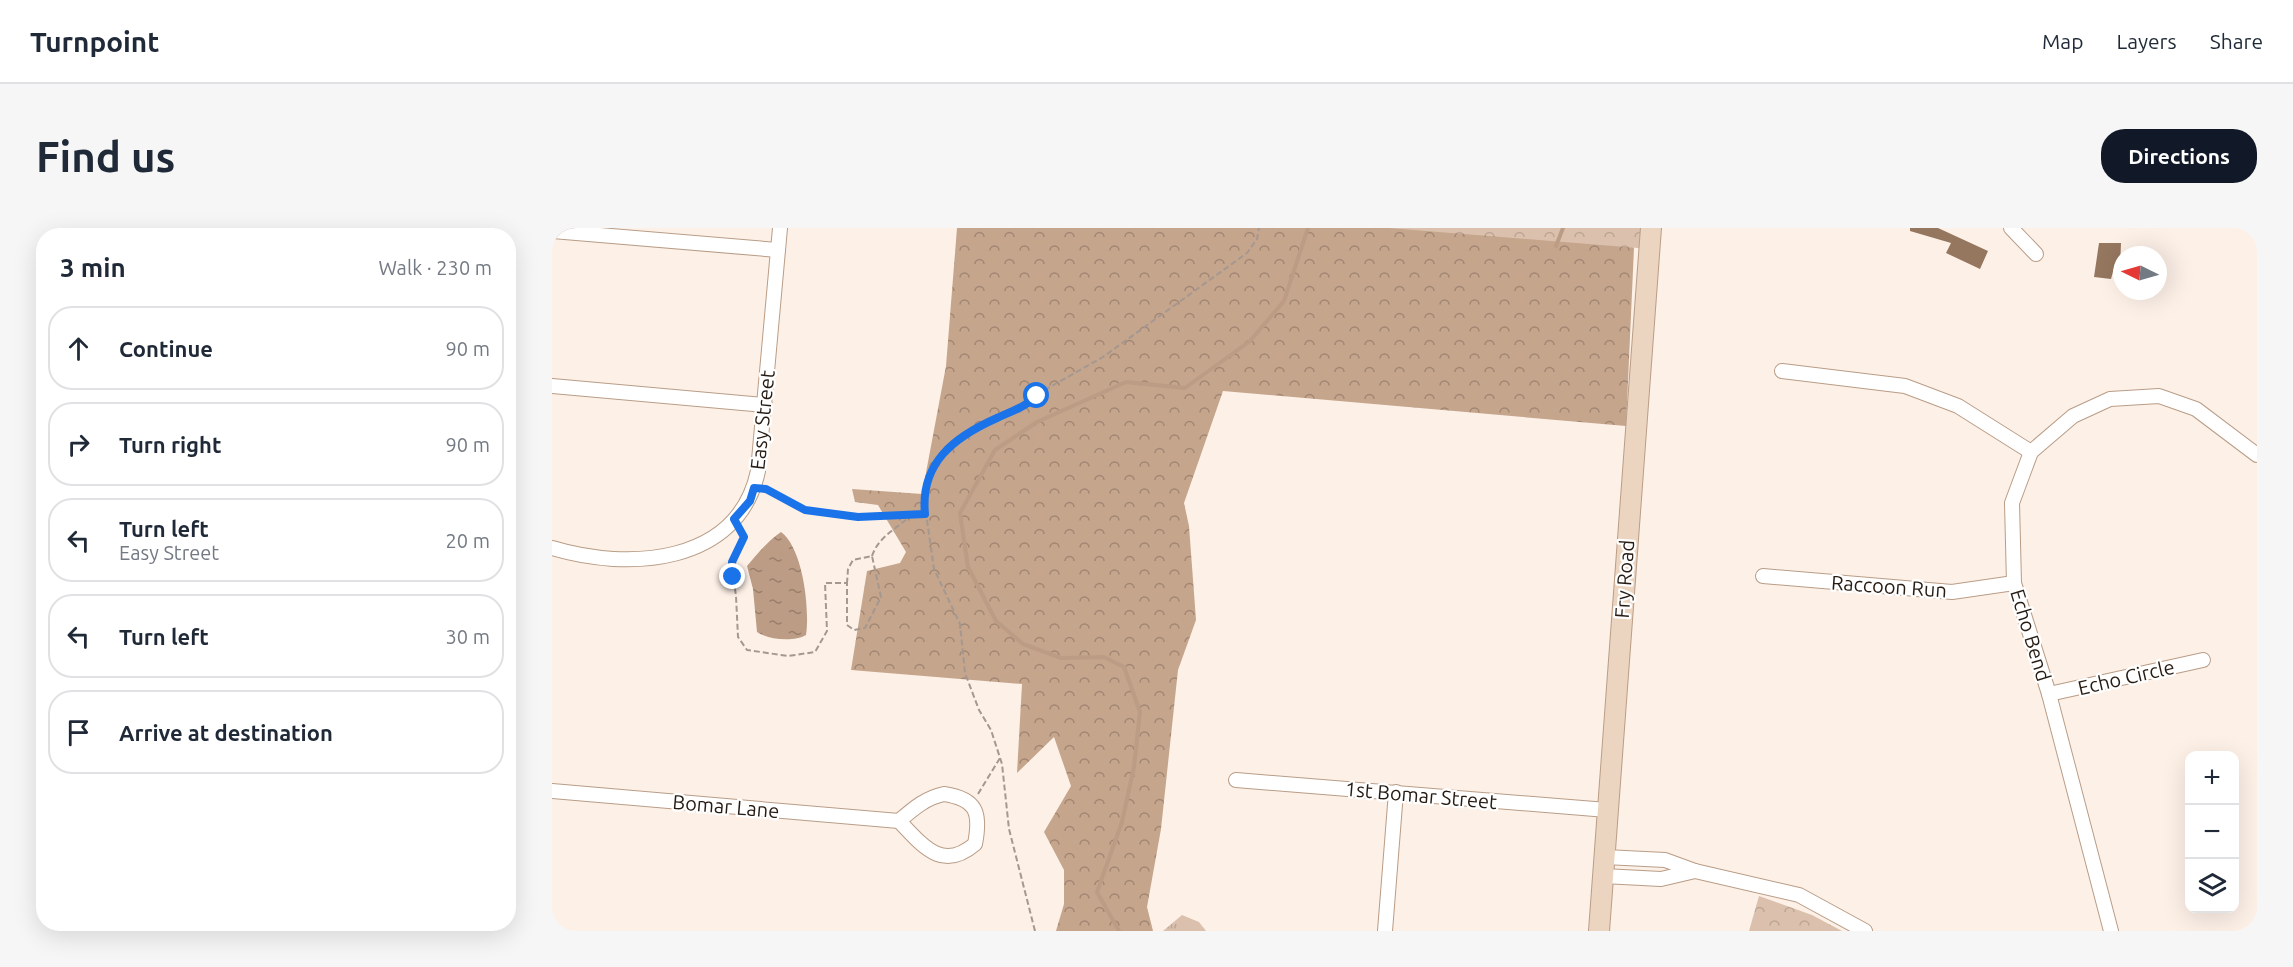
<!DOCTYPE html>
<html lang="en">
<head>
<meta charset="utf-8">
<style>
	body { margin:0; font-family:Ubuntu,sans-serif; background:#f6f6f7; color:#1f2937 }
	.controls { position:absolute; right:18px; bottom:18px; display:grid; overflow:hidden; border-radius:12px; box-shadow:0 6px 24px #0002 }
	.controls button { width:54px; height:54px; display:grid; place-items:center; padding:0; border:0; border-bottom:2px solid #e0e1e3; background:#fff; color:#1f2937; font:30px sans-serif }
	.compass { position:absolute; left:1561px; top:18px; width:54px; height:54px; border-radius:50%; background:#fff; box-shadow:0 6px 24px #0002; rotate:275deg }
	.stop { position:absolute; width:18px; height:18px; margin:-14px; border:4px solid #1a73e8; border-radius:50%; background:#fff }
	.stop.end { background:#1a73e8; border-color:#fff; box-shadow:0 2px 6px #0008 }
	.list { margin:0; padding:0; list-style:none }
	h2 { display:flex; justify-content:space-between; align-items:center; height:78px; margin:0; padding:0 24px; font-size:26px }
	h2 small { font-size:20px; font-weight:400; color:#747a83 }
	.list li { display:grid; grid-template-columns:39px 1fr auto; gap:18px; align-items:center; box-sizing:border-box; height:84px; margin:0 12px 12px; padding:0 12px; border:2px solid #e0e1e3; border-radius:24px }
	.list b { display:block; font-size:22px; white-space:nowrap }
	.list p { margin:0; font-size:20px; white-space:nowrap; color:#747a83 }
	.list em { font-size:20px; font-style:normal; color:#747a83 }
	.icon { flex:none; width:33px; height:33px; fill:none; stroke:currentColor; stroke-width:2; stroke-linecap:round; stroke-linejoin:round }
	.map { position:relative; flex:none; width:1705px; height:703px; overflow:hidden; border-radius:24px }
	header { display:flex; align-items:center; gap:36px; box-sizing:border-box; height:84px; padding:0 30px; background:#fff; border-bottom:2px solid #e0e1e3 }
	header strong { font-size:28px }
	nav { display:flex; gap:33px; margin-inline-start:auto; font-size:21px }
	.intro { display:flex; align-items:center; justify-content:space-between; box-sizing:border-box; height:144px; padding:0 36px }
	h1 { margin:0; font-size:42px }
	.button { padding:15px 27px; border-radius:24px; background:#111827; color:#fff; font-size:21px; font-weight:700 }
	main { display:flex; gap:36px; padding:0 36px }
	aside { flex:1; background:#fff; border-radius:24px; box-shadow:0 6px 24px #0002 }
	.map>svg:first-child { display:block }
	.grass { fill:url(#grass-tufts) }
	.forest { fill:url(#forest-crowns) }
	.park { fill:url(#park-crowns) }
	.water { fill:url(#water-ripples) }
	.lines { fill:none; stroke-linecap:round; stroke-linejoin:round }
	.stream { stroke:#bc9c84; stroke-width:4 }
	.building { fill:#95765f }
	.street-casing { stroke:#b99d87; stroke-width:16 }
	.secondary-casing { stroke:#b99d87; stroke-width:22 }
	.path { stroke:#a49890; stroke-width:2; stroke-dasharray:6 3; stroke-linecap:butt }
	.street { stroke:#fff; stroke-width:14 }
	.secondary { stroke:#ecd5c0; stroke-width:20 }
	.route { stroke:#1a73e8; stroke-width:8 }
	.labels { text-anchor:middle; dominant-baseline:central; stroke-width:4.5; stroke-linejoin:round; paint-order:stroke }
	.street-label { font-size:20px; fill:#271c14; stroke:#fff }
</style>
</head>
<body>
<header>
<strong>Turnpoint</strong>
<nav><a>Map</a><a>Layers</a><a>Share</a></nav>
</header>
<div class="intro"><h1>Find us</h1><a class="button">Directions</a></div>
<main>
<aside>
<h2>3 min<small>Walk · 230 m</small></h2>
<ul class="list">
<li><svg class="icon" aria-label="ahead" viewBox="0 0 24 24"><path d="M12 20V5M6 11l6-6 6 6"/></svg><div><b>Continue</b></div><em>90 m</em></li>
<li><svg class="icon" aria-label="right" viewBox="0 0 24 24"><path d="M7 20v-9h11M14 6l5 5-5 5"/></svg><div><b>Turn right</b></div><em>90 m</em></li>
<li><svg class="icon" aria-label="left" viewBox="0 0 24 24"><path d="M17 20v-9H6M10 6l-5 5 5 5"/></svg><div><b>Turn left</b><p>Easy Street</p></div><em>20 m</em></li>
<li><svg class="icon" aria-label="left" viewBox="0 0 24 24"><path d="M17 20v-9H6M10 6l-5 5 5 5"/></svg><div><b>Turn left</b></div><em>30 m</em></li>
<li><svg class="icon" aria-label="arrive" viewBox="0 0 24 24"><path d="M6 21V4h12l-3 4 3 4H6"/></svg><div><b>Arrive at destination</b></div></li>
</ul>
</aside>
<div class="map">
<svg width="1705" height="703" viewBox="0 0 1705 703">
	<defs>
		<pattern id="grass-tufts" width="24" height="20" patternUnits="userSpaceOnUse" patternTransform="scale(1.5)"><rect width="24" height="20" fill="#dbc1ad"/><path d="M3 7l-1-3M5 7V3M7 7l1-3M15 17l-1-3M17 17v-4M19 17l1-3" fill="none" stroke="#bca594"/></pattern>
		<pattern id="forest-crowns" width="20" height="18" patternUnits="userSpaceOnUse" patternTransform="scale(1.5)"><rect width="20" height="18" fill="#c6a58d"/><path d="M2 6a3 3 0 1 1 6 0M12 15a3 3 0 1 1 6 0" fill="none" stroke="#a18672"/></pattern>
		<pattern id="park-crowns" width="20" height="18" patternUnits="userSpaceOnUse" patternTransform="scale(1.5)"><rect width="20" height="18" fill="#dbc1ad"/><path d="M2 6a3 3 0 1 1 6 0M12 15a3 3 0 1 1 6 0" fill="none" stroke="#bca594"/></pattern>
		<pattern id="water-ripples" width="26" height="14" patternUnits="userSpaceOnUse" patternTransform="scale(1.5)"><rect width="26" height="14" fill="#bc9c84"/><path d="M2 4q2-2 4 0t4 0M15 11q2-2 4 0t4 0" fill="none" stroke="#997e6b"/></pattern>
	</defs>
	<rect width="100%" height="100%" fill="#fdf0e7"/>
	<polygon class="grass" points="630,687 647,694 654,703 611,703"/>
	<polygon class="forest" points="405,0 1065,0 1082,20 1074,198 671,163 632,275 637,298 644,392 626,442 609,601 595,679 601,703 504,703 512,676 512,642 492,604 519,558 502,509 465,545 470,456 299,442 315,343 348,335 354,324 326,277 303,274 300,261 370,266 394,138"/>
	<g class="park">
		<polygon points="837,0 1099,0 1098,21"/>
		<polygon points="1207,668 1260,687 1290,703 1197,703"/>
	</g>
	<path class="water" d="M229,304C251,320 258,381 254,407C242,414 217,412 205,404L201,361L195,338C206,325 216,313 229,304Z"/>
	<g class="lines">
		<g class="stream">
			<polyline points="1004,18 1011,0"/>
			<polyline points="567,703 545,664 570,594 582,539 588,484 572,439 552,429 509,430 471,416 444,393 416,339 408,285 443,222 485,194 574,154 633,160 698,113 732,73 756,0"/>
		</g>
	</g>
	<g class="building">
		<polygon points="1358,0 1386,0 1436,23 1428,41 1394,25 1399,15 1358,3"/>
		<polygon points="1547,15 1569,15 1568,41 1562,40 1559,51 1542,49"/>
	</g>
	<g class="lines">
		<defs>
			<g id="street">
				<polyline points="1459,0 1484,26"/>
				<polyline points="0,3 226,22"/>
				<polyline points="1230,143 1353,158 1406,178 1479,224"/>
				<polyline points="0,158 213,177"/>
				<path d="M0,320C76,343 186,337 206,243L228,0"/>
				<polyline points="1211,348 1400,364 1462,355"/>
				<polyline points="1497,466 1651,432"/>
				<polyline points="684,552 1055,582"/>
				<polyline points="0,563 347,593"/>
				<path d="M392,566C425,571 429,585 423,616C390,644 371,618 347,593C361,581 373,570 392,566Z"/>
				<polyline points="1053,629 1113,632 1143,643 1247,667 1313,703"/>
				<polyline points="1051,648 1109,651 1143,643"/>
				<polyline points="833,703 844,564"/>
				<polyline points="1559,703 1497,466 1462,355 1460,275 1479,224 1521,188 1558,171 1607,168 1644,181 1705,227"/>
			</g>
			<polyline id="secondary" points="1047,703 1099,0"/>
		</defs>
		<use href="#street" class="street-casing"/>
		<use href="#secondary" class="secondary-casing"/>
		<g class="path">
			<polyline points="214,262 253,282 306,289 373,286"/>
			<polyline points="189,300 192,313 180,340 184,368 186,409 195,422 236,428 263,424 275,403 273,355 295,355 295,397 302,402 313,400 329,369 320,328 301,332 296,341 295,355"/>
			<path d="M320,328C326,310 342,302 356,290V287"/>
			<polyline points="426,566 448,530"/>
			<polyline points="483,703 457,601 450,536 439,502 427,482 413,445 408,396 382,341 372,271 373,255 385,233 415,207 429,198 466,182 491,163 551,129 695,25 705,11 707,0"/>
		</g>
		<use href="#street" class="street"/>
		<use href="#secondary" class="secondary"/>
	</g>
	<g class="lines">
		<path class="route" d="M181,349L180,334L192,309L182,291L198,273L202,260L214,261L253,282L306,289L373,286C368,235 402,209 445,190C460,183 473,179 485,168"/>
	</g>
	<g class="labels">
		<g class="street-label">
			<text transform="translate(210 192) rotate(-84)">Easy Street</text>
			<text transform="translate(1072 351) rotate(-86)">Fry Road</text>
			<text transform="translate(1337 358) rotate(4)">Raccoon Run</text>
			<text transform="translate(1479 407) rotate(73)">Echo Bend</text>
			<text transform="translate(1574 449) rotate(-13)">Echo Circle</text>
			<text transform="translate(869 567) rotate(5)">1st Bomar Street</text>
			<text transform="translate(174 578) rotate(5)">Bomar Lane</text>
		</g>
	</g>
</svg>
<div class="controls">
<button>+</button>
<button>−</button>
<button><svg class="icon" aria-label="layers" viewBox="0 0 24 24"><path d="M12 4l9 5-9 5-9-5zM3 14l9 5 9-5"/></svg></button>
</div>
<svg class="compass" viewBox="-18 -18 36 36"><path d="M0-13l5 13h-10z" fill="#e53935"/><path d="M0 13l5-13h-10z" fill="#747a83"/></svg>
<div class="stop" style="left:485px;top:168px"></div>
<div class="stop end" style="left:181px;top:349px"></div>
</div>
</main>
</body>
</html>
